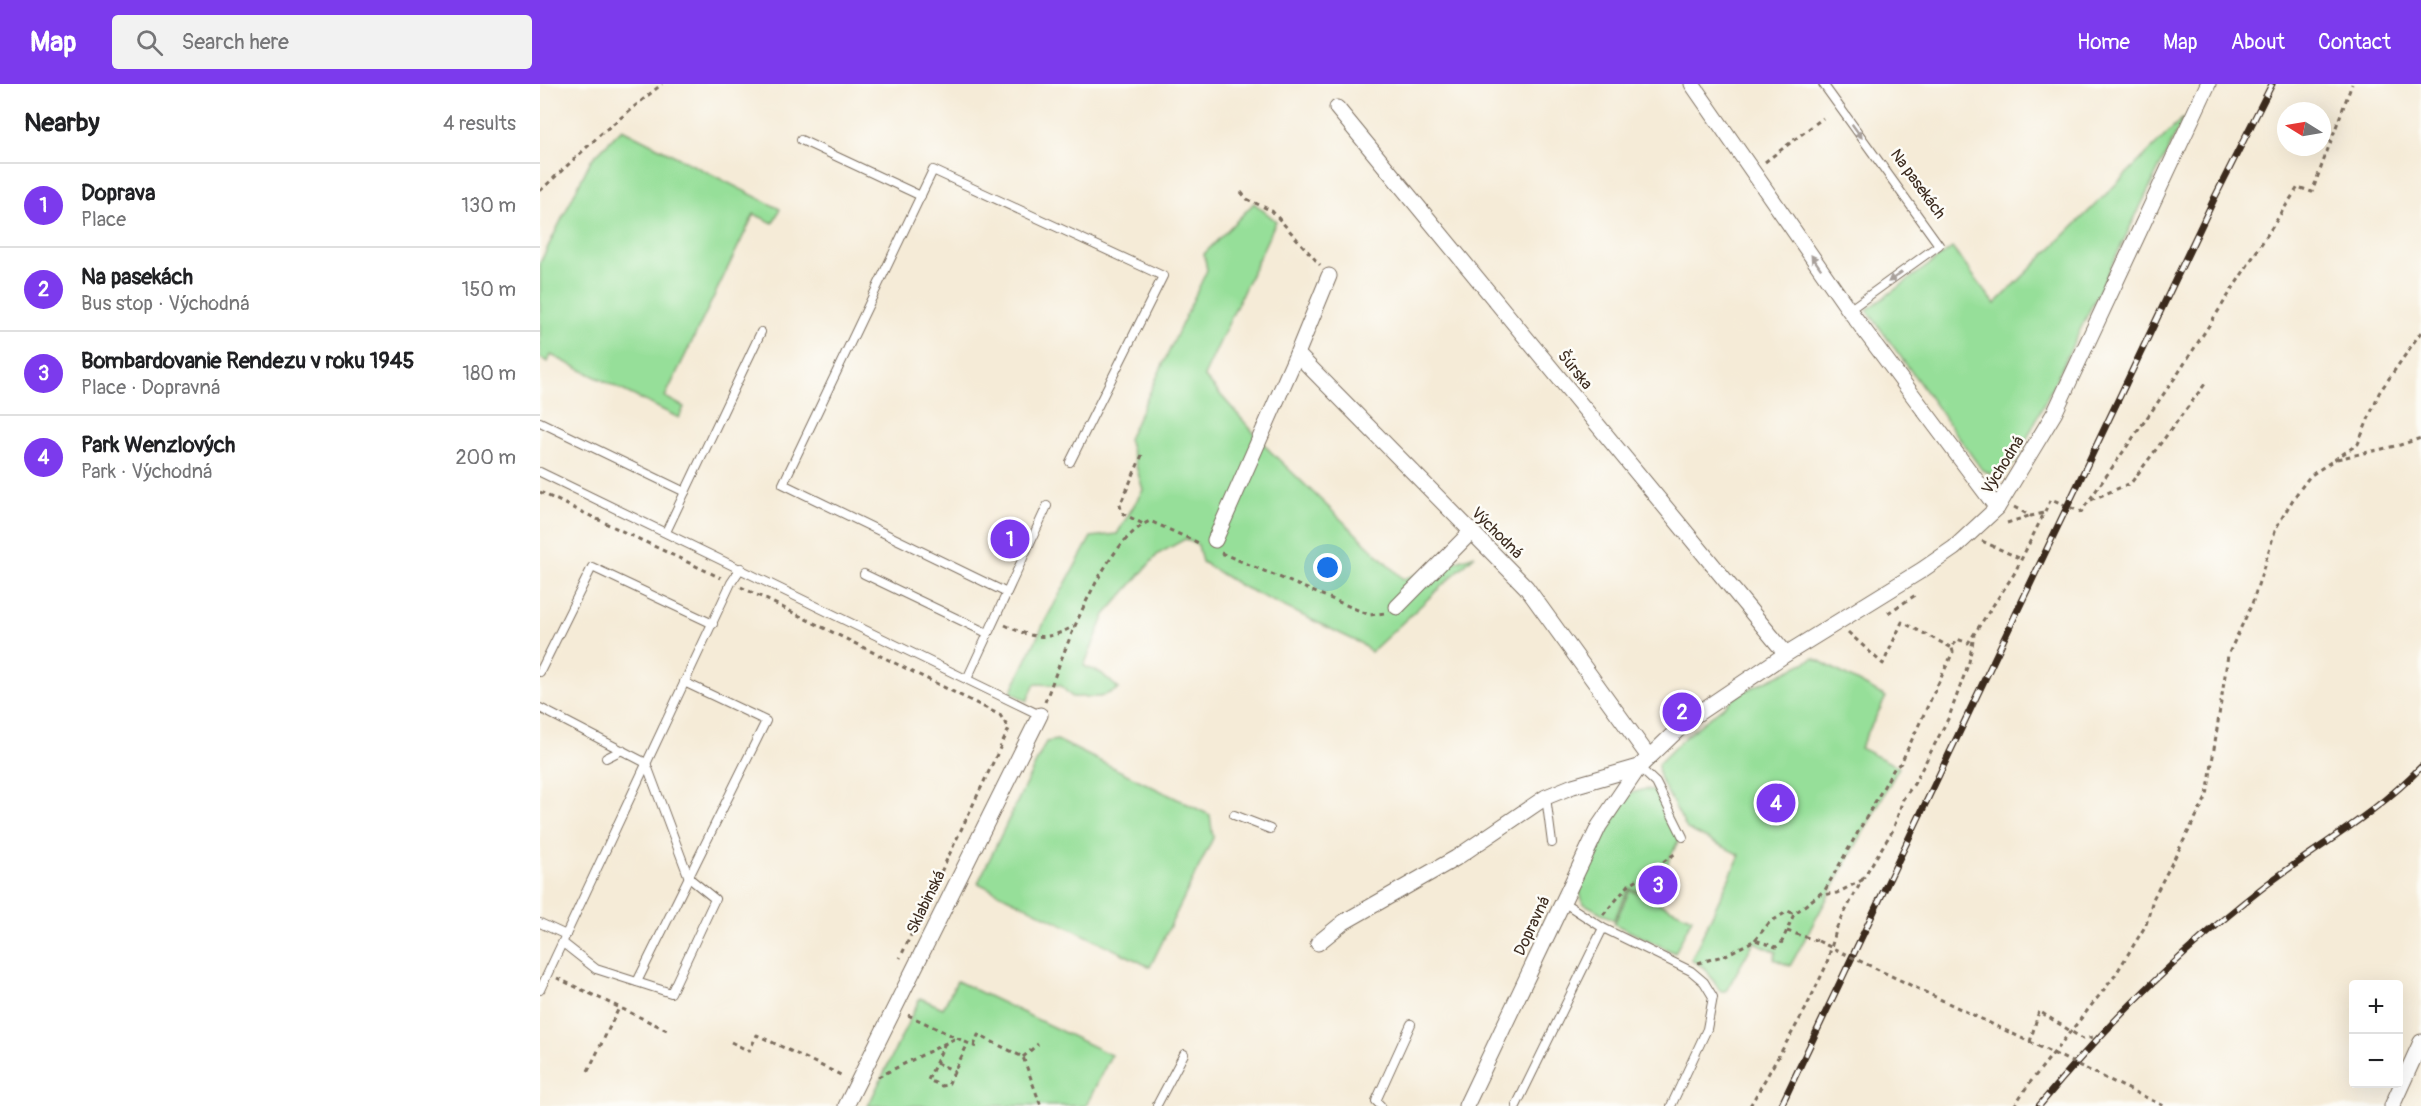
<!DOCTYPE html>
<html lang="en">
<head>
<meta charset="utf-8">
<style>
	body { margin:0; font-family:Pangolin,sans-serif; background:#f2f2f2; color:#202124 }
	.controls { position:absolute; right:18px; bottom:18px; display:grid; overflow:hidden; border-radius:6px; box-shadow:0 6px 24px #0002 }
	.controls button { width:54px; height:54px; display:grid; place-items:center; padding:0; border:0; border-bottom:2px solid #e0e0e0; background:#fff; color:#202124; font:30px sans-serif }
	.compass { position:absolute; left:1737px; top:18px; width:54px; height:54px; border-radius:50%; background:#fff; box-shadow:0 6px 24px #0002; rotate:281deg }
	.you { position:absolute; left:788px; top:484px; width:21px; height:21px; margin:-15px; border:4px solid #fff; border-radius:50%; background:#1a73e8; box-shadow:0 0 0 9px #1a73e833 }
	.badge { display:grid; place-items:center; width:39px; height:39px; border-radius:50%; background:#7c3aed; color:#fff; font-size:20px; font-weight:700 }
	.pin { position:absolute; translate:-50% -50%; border:3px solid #fff; box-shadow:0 2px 6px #0006 }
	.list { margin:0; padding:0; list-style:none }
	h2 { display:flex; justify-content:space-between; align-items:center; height:78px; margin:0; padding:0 24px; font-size:26px }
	h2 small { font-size:20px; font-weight:400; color:#757577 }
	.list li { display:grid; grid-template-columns:39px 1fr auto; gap:18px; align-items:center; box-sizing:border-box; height:84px; padding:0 24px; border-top:2px solid #e0e0e0 }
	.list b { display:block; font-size:22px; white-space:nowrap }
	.list p { margin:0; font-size:20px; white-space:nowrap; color:#757577 }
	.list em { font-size:20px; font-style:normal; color:#757577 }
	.icon { flex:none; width:33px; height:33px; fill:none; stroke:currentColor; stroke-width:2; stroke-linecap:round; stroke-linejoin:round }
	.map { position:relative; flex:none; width:1881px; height:1022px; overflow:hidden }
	header { display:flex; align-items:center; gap:36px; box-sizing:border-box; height:84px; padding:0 30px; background:#7c3aed; color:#fff }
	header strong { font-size:28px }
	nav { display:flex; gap:33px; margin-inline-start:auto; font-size:21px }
	.search { width:420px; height:54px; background:#f2f2f2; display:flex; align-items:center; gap:15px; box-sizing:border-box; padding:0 21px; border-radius:6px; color:#757577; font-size:22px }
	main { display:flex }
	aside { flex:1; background:#fff }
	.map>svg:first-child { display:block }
	.green { fill:#96df99; stroke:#68845c; stroke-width:1.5 }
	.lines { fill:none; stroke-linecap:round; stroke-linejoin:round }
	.lane-casing { stroke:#7c6e5f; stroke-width:10 }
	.street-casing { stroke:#7c6e5f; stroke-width:17 }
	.path { stroke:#7c6e5f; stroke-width:3; stroke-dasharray:4.5 4.5; stroke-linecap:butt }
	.lane { stroke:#fff; stroke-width:8 }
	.street { stroke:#fff; stroke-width:15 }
	.rail-casing { stroke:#3b2a1e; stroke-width:7 }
	.rail { stroke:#fdfcf7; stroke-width:4.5; stroke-dasharray:14; stroke-linecap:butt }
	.path-bridge { stroke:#7c6e5f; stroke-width:3; stroke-dasharray:4.5 4.5; stroke-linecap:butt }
	.oneway { fill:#a79f9a }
	.labels { text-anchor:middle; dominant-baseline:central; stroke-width:5; stroke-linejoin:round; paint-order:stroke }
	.street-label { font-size:16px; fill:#3b2a1e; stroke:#fdfcf7 }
</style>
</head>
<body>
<header>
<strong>Map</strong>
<div class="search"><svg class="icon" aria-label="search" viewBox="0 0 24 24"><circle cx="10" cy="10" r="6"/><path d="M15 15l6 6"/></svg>Search here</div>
<nav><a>Home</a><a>Map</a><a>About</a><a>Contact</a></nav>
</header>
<main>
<aside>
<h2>Nearby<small>4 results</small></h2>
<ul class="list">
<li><span class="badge">1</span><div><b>Doprava</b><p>Place</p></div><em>130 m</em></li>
<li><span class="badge">2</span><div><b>Na pasekách</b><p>Bus stop · Východná</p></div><em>150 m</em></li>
<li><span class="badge">3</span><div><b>Bombardovanie Rendezu v roku 1945</b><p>Place · Dopravná</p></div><em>180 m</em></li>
<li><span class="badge">4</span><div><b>Park Wenzlových</b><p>Park · Východná</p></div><em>200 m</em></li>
</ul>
</aside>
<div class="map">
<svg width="1881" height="1022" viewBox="0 0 1881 1022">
	<rect width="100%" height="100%" fill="#fdfcf7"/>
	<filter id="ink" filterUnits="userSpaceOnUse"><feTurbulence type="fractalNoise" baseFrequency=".0167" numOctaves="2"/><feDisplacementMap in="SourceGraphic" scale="12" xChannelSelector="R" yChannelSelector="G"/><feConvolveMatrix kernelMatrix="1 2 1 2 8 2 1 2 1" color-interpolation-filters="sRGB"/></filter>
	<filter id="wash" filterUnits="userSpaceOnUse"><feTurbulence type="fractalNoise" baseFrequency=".008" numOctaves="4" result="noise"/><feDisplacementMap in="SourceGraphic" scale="24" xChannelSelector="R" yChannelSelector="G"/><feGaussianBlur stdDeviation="1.35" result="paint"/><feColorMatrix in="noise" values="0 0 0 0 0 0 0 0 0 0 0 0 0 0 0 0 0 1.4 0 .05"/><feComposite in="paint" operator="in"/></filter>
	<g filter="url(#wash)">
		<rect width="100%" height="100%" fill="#f5ebd7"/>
		<g class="green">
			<polygon points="1644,33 1477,375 1466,388 1456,392 1442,386 1327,226 1412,164 1455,220"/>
			<polygon points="82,45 240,125 233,139 214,130 125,313 144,323 139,334 11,271 8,278 0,274 0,179 51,76"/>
			<polygon points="714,119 736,137 664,292 730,367 863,495 935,471 831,568 820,559 701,502 662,478 658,461 645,455 618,470 565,531 544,582 561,589 579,605 560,613 532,613 520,601 495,600 487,617 471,608 505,537 551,453 577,450 603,406 588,355 667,186 664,170"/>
			<polygon points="1274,574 1346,613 1320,664 1359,683 1250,882 1234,875 1236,868 1214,858 1186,907 1180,907 1165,884 1151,876 1200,771 1147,745 1119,693 1118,680 1145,653 1201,609"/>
			<polygon points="517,656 670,731 673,754 610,883 438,799 506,658"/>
			<polygon points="1106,705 1116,707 1139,755 1112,812 1089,804 1074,836 1043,819 1038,802 1066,748 1091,709"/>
			<polygon points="1090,806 1152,834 1135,869 1074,840"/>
			<polygon points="417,897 571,971 546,1022 328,1022 380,914 403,924"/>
		</g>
	</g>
	<g filter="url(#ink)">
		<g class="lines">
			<defs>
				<g id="lane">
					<polyline points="1283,0 1399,161 1309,226"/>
					<polyline points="261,56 381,112"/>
					<polyline points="0,338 145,408"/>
					<polyline points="0,388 500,631"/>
					<polyline points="126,448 221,248"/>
					<polyline points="324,490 447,549"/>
					<polyline points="465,508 243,400 393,86 623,192 530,378"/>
					<polyline points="0,588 52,483 173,540"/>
					<polyline points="427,595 507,422"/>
					<polyline points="0,624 106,679 149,794 175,815 131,909 56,885 23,859"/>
					<polyline points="66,674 82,666"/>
					<polyline points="1099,683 1116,699 1143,753"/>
					<polyline points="1006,713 1012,759"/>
					<polyline points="694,731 730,745"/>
					<polyline points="1023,818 1063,844 1151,887 1164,898 1173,913 1167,945 1131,1022"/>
					<polyline points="0,839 26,851"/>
					<polyline points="97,898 226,637 144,598"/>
					<polyline points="0,906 191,499 201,484"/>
					<polyline points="617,1021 644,970"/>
					<polyline points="841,1022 836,1017 871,940"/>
					<polyline points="976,1022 1063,844"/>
				</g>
				<g id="street">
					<polyline points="1152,0 1309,226 1457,424"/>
					<polyline points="797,24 1246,570"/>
					<polyline points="757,270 986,503 1109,673"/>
					<polyline points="675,456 757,270 789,192"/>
					<polyline points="857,523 931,448"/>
					<polyline points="778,859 804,838 916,774 1006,713 1033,702 1099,683 1148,636 1246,570 1382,486 1414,464 1457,424 1515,328 1668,0"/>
					<polyline points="306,1022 500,631"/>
					<polyline points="926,1022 1059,742 1099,683"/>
					<polyline points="1852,1022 1881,958"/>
				</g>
			</defs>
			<use href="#lane" class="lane-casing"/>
			<use href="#street" class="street-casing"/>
			<g class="path">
				<polyline points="1225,78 1283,34"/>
				<polyline points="0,107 62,49 122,0"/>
				<polyline points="701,108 707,115 732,127 780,181"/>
				<polyline points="602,371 580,421 582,429 603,440"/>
				<polyline points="1797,375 1860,361 1881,354"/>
				<polyline points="0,408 181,494"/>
				<polyline points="1551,416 1591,399 1665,300"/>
				<polyline points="1474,423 1491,432 1504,429"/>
				<polyline points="1467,439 1489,432"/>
				<polyline points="1442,457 1481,475"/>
				<polyline points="681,469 830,531 845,529"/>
				<polyline points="201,503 460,631 469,645 360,874"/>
				<polyline points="1348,529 1377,510"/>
				<path d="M465,541C492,554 506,558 534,542"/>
				<polyline points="1308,548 1343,580 1362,538 1412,564 1417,555 1428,559 1474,490 1511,415 1541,428 1639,288 1758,103 1772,108 1812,0"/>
				<path d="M505,618C524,569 561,459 610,437L661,460"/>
				<polyline points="1322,796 1353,746 1363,715 1374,700 1409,633 1429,578 1434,551"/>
				<polyline points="1063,831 1089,801 1136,769"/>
				<polyline points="1247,847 1278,857"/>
				<polyline points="1215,856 1229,839 1248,827 1254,830"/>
				<polyline points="1158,879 1186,871 1215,856 1236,863 1241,860 1254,830 1285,806 1355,683 1361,679 1413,568 1412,564"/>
				<polyline points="17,894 129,947"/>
				<polyline points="368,931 436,963"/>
				<polyline points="191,958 209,967 217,951 303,992"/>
				<polyline points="1490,958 1499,927 1543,955 1553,953"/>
				<polyline points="405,959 388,996 402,1002 408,1001 428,959"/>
				<polyline points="434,962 438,951 483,973 501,1022"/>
				<polyline points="483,973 498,960"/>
				<polyline points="396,979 415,987"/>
				<polyline points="48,987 79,924"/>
				<polyline points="338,993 416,954"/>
				<polyline points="1210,1022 1265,926 1286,882 1297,843 1322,796 1297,809 1281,811"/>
				<polyline points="1474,1022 1488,1001 1574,893 1606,841 1613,815 1667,712 1688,571 1712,520 1736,444 1755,412 1770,392 1818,360 1839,309 1881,248"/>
			</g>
			<use href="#lane" class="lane"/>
			<use href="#street" class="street"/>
			<defs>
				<g id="rail">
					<polyline points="1241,1022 1675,113 1732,0"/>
					<path d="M1499,1022C1565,942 1639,869 1721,805C1774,764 1834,732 1881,683"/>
				</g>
			</defs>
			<use href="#rail" class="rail-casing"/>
			<use href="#rail" class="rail"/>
			<polyline class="path-bridge" points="1278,857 1624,1022"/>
		</g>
		<defs><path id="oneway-solid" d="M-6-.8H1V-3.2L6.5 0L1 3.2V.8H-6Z" transform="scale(1.5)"/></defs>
		<g class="oneway">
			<use href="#oneway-solid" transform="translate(1317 47) rotate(54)"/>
			<use href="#oneway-solid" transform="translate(1276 178) rotate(-125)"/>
			<use href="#oneway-solid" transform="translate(1355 193) rotate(144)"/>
		</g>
	</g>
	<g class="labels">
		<g class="street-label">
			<text transform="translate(1378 100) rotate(54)">Na pasekách</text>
			<text transform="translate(1035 286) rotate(51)">Šúrska</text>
			<text transform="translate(1463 381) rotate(-58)">Východná</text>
			<text transform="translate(957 449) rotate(45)">Východná</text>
			<text transform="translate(386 818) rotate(-64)">Sklabinská</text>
			<text transform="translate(992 842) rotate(-65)">Dopravná</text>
		</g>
	</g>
</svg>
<div class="controls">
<button>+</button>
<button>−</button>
</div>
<svg class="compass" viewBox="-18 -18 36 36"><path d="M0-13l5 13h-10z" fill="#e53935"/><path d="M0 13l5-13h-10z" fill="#757577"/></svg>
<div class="you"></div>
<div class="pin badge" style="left:470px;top:455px">1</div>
<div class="pin badge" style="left:1142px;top:628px">2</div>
<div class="pin badge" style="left:1118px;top:801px">3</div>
<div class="pin badge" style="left:1236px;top:719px">4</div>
</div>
</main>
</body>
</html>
